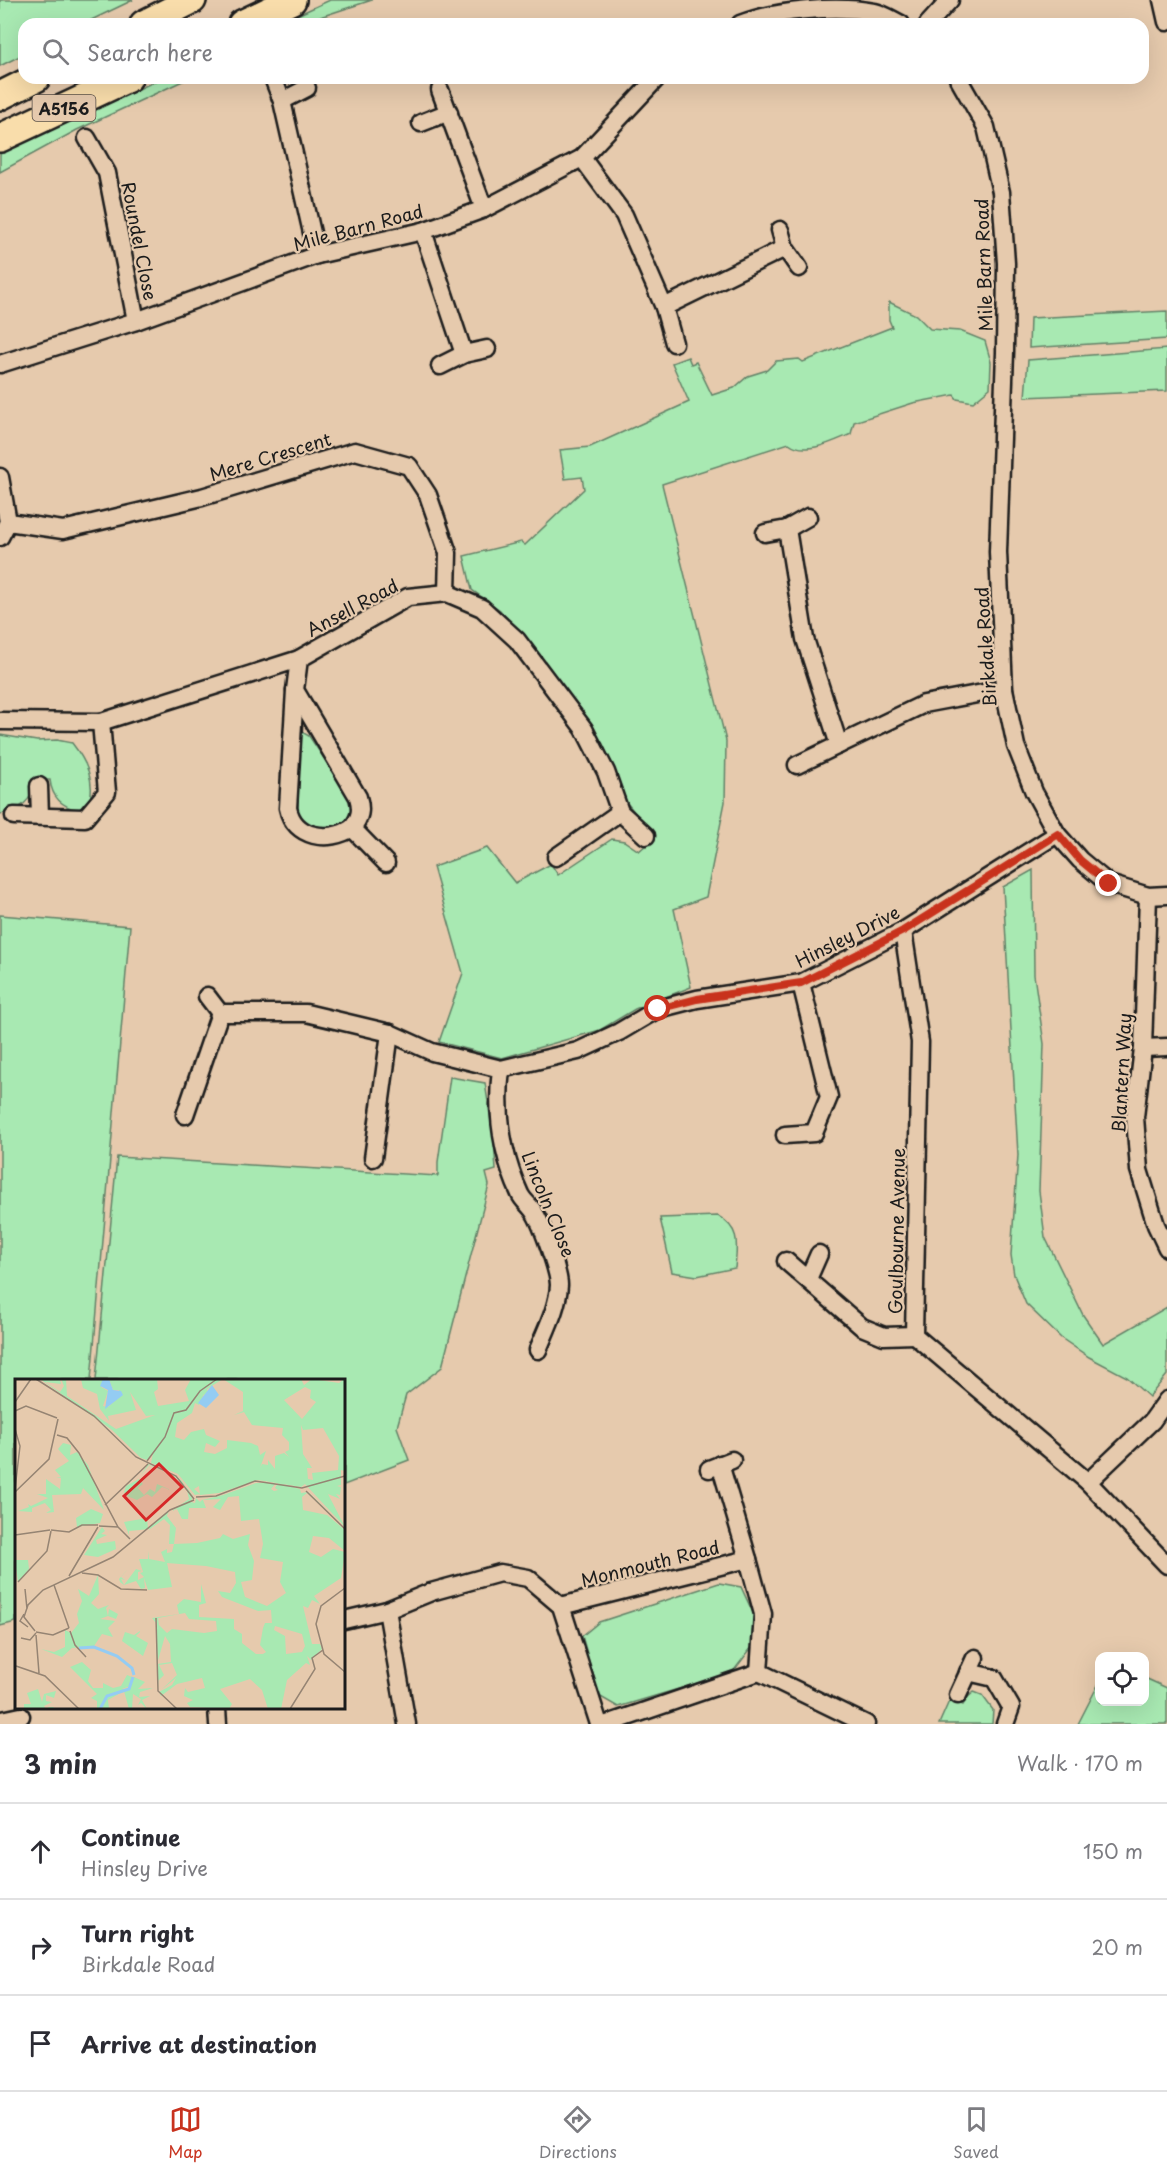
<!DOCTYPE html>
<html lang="en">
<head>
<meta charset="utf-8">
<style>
	body { margin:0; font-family:"Playpen Sans",sans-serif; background:#f2f2f3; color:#2b2b33 }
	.controls { position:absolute; right:18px; bottom:18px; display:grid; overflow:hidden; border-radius:12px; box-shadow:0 6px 24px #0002 }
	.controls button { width:54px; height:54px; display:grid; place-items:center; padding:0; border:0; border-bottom:2px solid #e1e1e2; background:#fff; color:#2b2b33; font:30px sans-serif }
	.stop { position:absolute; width:18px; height:18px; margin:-14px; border:4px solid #c8321e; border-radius:50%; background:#fff }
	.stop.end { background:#c8321e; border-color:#fff; box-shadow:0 2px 6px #0008 }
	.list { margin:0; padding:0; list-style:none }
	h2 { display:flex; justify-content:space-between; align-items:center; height:78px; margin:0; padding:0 24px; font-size:26px }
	h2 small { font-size:20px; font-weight:400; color:#7c7c81 }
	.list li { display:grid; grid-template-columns:39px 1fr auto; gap:18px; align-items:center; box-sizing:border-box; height:96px; padding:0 24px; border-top:2px solid #e1e1e2 }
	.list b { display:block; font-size:22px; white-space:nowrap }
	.list p { margin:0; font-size:20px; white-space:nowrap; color:#7c7c81 }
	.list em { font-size:20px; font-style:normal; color:#7c7c81 }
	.icon { flex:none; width:33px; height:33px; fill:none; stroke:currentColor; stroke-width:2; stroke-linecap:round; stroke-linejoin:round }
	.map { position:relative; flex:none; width:1167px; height:1724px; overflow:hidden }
	.search { position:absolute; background:#fff; box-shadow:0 6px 24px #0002; left:18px; right:18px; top:18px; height:66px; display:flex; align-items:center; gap:15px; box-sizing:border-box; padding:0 21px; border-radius:18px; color:#7c7c81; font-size:22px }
	.sheet { height:366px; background:#fff }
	nav { display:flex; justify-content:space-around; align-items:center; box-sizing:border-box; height:84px; border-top:2px solid #e1e1e2; background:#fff; font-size:16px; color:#7c7c81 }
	nav a { display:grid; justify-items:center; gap:3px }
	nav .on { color:#c8321e }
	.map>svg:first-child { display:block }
	.green { fill:#a8e9b2; stroke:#628267; stroke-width:1.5 }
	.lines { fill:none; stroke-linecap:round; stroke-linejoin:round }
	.minor-casing { stroke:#1c1c1c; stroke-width:21 }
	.trunk-casing { stroke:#1c1c1c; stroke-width:32 }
	.minor { stroke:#e6caad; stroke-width:16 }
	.trunk { stroke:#f9ddab; stroke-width:27 }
	.route { stroke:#c8321e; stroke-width:8 }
	.labels { text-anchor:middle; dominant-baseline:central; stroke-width:4.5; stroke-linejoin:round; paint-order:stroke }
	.shield { fill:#e6caad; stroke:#595048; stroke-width:1.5 }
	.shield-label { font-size:16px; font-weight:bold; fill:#1c1c1c }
	.street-label { font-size:18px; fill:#1c1c1c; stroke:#e6caad }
	.inset-river { fill:none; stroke:#94ccf3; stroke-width:3 }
	.inset-road { fill:none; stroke:#958473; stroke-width:1.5 }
	.view { fill:#d62828; fill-opacity:0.15; stroke:#d62828; stroke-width:3 }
	.inset-edge { fill:none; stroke:#1c1c1c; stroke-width:3 }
</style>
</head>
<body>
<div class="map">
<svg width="1167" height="1724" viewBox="0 0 1167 1724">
	<rect width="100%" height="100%" fill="#e6caad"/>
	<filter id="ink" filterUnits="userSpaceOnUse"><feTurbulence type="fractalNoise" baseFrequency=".0167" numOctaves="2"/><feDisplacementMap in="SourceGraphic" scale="12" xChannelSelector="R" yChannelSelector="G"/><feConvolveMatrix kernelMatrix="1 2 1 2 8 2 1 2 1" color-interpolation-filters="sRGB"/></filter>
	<g filter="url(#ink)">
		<g class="green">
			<polygon points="0,0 133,0 83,24 24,24 24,54 0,66"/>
			<polygon points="330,0 372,0 323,16 305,24 278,24"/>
			<polygon points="162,78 189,78 77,130 0,172 0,154"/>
			<path d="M889,302L916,315L930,329L960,331L985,341L991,362L990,388L973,402L957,399L954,395L913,403L854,422L851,434C834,441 806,456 789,443L662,484L726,741L725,802L706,897L674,909L691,987L635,1009L600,1030L502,1058L439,1042L463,973L433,867L487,848L515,883L551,864L558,875L612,839L624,841L639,851L655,837L627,803L603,744L576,705L500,610L472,590L464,556L521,542L525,545L584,489L582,477L565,479L560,450L590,447L689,402L672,363L688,357L691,364L696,362L712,395L734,388L748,376L767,370L776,361L799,359L803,362L892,327L889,320Z"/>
			<polygon points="1167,311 1167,339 1029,348 1030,318"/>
			<polygon points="1167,349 1167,391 1025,397 1028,360"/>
			<path d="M302,732L309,736L353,802C354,818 346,823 334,831L312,829L298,816L299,734Z"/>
			<path d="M0,735L37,741L57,740L72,743C86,761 96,781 89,804L79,810C62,807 52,798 50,780H36C33,800 19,812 0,814Z"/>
			<polygon points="1033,870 1034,975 1044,1044 1039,1191 1045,1237 1083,1315 1103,1344 1167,1307 1167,1375 1149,1397 1127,1377 1089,1357 1061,1338 1026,1304 1014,1275 1011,1255 1018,1155 1003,887"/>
			<polygon points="0,915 130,926 91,1380 16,1380 16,1622 0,1626"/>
			<polygon points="450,1077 485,1083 494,1141 496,1170 486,1173 489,1185 442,1367 406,1395 397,1427 409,1460 344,1485 344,1380 96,1380 117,1157 438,1176 438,1162"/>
			<path d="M718,1216C741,1229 737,1245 735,1268L697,1276L672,1272L660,1218Z"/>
			<polygon points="719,1583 741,1587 754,1615 752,1647 732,1673 618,1707 599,1696 582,1636 599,1622"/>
			<polygon points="1145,1678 1167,1688 1167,1724 1078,1724 1099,1683 1100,1702 1144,1702"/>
			<polygon points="974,1692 982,1695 993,1710 992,1724 939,1724 950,1699 963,1705 967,1698"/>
		</g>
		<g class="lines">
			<defs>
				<g id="minor">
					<polyline points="1162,0 1167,22"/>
					<path d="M740,24C776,10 837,5 875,12C884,14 893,20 901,24"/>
					<polyline points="928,24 950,0"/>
					<polyline points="273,78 282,101 317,255"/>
					<polyline points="958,78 986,127 1001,192 1006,263 1005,352 998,552 1004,689 1016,746 1034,792 1057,834 1080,860 1109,884 1148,896 1167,895"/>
					<polyline points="440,90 484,209"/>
					<polyline points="282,101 307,88"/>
					<polyline points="421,123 449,112"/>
					<polyline points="87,138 107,173 136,321"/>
					<polyline points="582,158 624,215 664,307 674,343"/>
					<polyline points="780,230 785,248 799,268"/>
					<polyline points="423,231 464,354"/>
					<polyline points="664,307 785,248"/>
					<polyline points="0,364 136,321 317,255 423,231 484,209 582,158 657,78"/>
					<polyline points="440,366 464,354 487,349"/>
					<polyline points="0,477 8,522 0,537"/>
					<polyline points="8,522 63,530 202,497 355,451 409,466 428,495 448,553 447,593"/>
					<polyline points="787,529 805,639 839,745"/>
					<polyline points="765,533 787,529 808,517"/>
					<path d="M299,659L295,690L358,797C362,810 360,818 352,828L386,863"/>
					<path d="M295,690L288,808C294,838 329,843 352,828"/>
					<polyline points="0,721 101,722 299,659 408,597 447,593 482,608 517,640 584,729 606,772 620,812 646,836"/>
					<polyline points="797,765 924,704 1004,689"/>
					<polyline points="39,786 40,816"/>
					<polyline points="14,816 85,818 107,792 101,722"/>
					<polyline points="556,857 620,812"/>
					<polyline points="1148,896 1143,1048 1135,1117 1139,1170 1156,1225 1167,1248"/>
					<polyline points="903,931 920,1042 914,1335 1088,1482 1167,1565"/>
					<polyline points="207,996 220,1013"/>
					<polyline points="1143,1048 1167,1047"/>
					<path d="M501,1069C496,1111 502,1155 520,1194C523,1201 530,1205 534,1212C542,1224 559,1272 559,1285C558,1307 546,1330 538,1350"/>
					<polyline points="185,1115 220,1013 306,1013 390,1033 432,1052 501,1069 578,1051 619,1032 658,1009 697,999 801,983 903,931 1057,834"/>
					<polyline points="785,1135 814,1133 829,1097 801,983"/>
					<polyline points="373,1158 390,1033"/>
					<polyline points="786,1261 862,1327 884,1336 914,1335"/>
					<polyline points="808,1279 819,1254"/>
					<polyline points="709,1469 732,1460"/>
					<polyline points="1088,1482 1152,1421 1167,1400"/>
					<polyline points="748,1559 763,1614 759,1672 866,1724"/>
					<polyline points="561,1606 748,1559 720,1464"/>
					<polyline points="387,1610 407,1724"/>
					<polyline points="344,1620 387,1610 431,1592 500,1573 528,1578 561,1606 599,1724"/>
					<polyline points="968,1672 994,1678 1011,1707 1005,1724"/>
					<polyline points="958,1695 975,1658"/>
					<polyline points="217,1708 218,1724"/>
					<polyline points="2,1720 21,1716"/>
					<polyline points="607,1724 759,1672"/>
				</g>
				<g id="trunk">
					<polyline points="144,24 192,0"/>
					<polyline points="242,24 292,0"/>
					<polyline points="0,96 36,78"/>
					<polyline points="0,138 128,78"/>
				</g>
			</defs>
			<use href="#minor" class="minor-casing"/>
			<use href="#trunk" class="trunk-casing"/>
			<use href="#minor" class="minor"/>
			<use href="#trunk" class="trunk"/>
		</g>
	</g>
	<g class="lines" filter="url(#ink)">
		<polyline class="route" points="658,1009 697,999 801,983 903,931 1058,834 1080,860 1109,884"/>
	</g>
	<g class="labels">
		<rect class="shield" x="32.5" y="95" width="63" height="26" rx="4.5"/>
		<g class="shield-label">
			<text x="64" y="108">A5156</text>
		</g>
		<g class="street-label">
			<text transform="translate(358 227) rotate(-15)">Mile Barn Road</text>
			<text transform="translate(140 241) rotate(79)">Roundel Close</text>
			<text transform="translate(983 265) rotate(-92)">Mile Barn Road</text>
			<text transform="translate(270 456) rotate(-17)">Mere Crescent</text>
			<text transform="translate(352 607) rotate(-28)">Ansell Road</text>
			<text transform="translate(985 647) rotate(-94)">Birkdale Road</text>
			<text transform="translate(847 936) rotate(-27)">Hinsley Drive</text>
			<text transform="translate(1121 1073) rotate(-87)">Blantern Way</text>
			<text transform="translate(549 1204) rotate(68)">Lincoln Close</text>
			<text transform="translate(896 1231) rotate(-89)">Goulbourne Avenue</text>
			<text transform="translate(650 1563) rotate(-14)">Monmouth Road</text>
		</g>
	</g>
	<g transform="translate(15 1379)">
		<rect width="330" height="330" fill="#e6caad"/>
		<path d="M25,0H45L46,5L30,3L45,13L49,7L46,0H51L52,17L101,50L140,36L131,37L115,13L121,31L93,37L94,42L85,30L82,15L68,9L66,0H88L86,8L93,12L88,27L93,28L102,20L104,11H98L94,0H142L143,10L139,13L143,27L174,22L170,11L176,0H286L289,6L297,0L324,4L329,0L330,92L326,91V106L322,107L326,108L325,116L321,115L325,120L313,115L330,148L290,105L286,108L243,101L204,114L185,116L184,107L179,110L185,115L180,116L163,95L136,84L138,74L132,81L126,79L97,51ZM208,0L228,13V32L219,36L229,33L237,46L268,49L267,56L274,63V71L270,73L274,78L269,74L260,77V90L253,81V86L247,85L245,89L251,72L245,76L243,67L236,64L212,61V69L200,75L189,73L191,64L200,68L205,62L191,56L189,50L176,53L169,61L160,58L162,44L177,34L180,24L184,26L189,15L195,22L192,10ZM290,8L296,11L295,19L301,23L287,40L269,21ZM286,46L288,51L308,49L324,77L323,91L297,94L298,101L293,100L292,89H297L288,75ZM48,64L56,66L55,76L62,73L73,86L89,131L68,109L66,115L37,116L39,133L31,134L36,131L30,124L17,129V133L3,132L14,128L13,125L16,127L33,119L22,115H31V100L45,110L46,99H41L46,98L40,91L54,82L43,70ZM133,85L151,92L165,100L170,106L178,117L176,123L180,124L181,119L185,123L187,121L208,116L241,104H261L256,110L259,112L263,111L260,109L263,104L285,110L286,114L293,113L316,135L292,114L287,118L288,131L312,136L330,151V172L314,159L298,157L294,173L306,178L318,170L330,173L326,199L299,217L305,225L297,221L293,229L288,227L297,265H305L307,270L296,281L292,277L295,286L291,284L272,301L266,330H253L247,311L235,300L205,310L217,325L214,330L175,328L172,324L178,321L169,317L170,309L173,313L190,309L187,299L162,305L146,317L144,313L157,306L161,299L146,311L162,296L157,284L144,286L149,296L143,302L144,312L142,283L141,244L137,239L164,235L162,226L169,220L186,223V205L191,224L184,226V238L219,240V250L227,255V264L241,275H248L251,273L245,266L248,249L250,244H257L256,231L243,232L207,218L203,212L215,214L221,204L220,193L191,187L152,184L157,208L133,211L129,199L130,209L126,210L121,202L109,206L105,203L104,200L111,192L112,191L106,198L110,201L106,200L109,206L121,190L127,192L123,193V201L129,198L125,194L128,193L124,180H133V172L134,180L150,183L146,173L152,170V174L157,173L159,165H154L155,146L149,140L135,150L114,152V156L109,143L132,139L133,149L154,131L152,137L161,149L159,165L182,164L205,159L208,155L218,160L235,155L233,166L239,182L237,201L226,203L230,218L252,227L271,214L265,203L268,183L245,179L248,165L244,140L226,142L224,117L213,118L205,131L198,128L206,120L188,121L191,129H174L173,140H167L162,130L157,132L174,120L171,107L156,95L134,86L126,96ZM170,234L174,240L201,242L202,252L189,254L157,250L152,254L144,246L143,239ZM260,247L287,255L290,267L287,273L271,275L270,257L259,251ZM150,257L155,265L156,283L142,285ZM124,100L128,105L123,109L129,116L135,110L140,113L142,105L156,111L147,108L137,118L132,115L122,121L112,117L109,113L111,107ZM76,130L88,135L85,144L62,148L61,139ZM87,148L90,152L86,155L92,156L81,161L82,165L100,162L101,170L83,178L69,176ZM0,181H13L14,190L3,203ZM83,196L84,215L76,224L83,230L94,226L91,229L93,237L94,230L103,235L101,240L93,237L85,240L100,242L93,249L98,258L87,255L79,267L57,269L47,278L26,270L39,273L50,268V251L56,254L64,244L62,235L67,222L63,210L74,217ZM125,252V253L121,257L133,264L128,277L107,262L110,253L119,256ZM67,283L76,291L73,302L78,309H88V304L98,309L106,307L112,296L117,298L115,307L107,310H115L119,298L130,303L123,310L138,309L125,313L124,318L135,317L127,321L132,330L126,324L123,326L126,320L118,315L117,330H114L109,312L93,321L94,330H82V322L76,319L82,315L55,288ZM23,310L27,323L29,315L41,312L39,319L31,316V322L37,323L29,327L31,330L34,328H38L39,329L37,330H9V325H16L12,314Z" fill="#a8e9b2" fill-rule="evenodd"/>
		<path d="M88,0H94L98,11L106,12L108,16L90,30L93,11L85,7ZM197,6L204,16L191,29L183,24Z" fill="#94ccf3"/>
		<path class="inset-river" d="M64,269L79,268L102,277L117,289L119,296M85,330L92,317L114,310L118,298"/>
		<path class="inset-road" d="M21,0L79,37L121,78L161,97L179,120M0,23L16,0M0,32L11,27L42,39M0,50L5,67L0,110M42,56L52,59L64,74L103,148M132,82L150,58L159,34L171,31L185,12L202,0M291,112L330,150M0,113L34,80L43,40M181,118L201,117L240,102L287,109L330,97M90,126L133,85M84,147L103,148L115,160M36,151L54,153L67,146H83M0,156L35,151M67,194L83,196L106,210L132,211M54,197L83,148M3,203L32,172L36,152M39,206L54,249M330,209L306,227L301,245L309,275L330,293M10,210L12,230M9,235L5,242L13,248M141,239L143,312L162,330M20,252L9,238L13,226L28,211L98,178L155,131L179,121M55,252L60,266L71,278M21,253L38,256L54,249M21,256L24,294M6,259L15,261L21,254M1,287L30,297L64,330M275,330L300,290L297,279L308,271"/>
		<path class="view" d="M144,85L167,108L131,141L109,117Z"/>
		<rect width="330" height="330" class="inset-edge"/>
	</g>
</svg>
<div class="controls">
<button><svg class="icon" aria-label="locate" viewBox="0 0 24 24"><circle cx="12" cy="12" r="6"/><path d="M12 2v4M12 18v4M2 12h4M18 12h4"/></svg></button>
</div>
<div class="stop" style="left:658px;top:1009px"></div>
<div class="stop end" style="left:1109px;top:884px"></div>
<div class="search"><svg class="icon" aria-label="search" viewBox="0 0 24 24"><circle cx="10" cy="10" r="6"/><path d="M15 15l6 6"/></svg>Search here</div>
</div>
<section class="sheet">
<h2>3 min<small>Walk · 170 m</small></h2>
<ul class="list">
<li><svg class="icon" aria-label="ahead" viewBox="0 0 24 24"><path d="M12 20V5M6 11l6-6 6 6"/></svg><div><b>Continue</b><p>Hinsley Drive</p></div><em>150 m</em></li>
<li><svg class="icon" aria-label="right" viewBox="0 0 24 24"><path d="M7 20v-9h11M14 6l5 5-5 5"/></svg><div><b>Turn right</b><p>Birkdale Road</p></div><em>20 m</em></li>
<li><svg class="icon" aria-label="arrive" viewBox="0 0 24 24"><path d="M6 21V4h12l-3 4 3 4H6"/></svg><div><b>Arrive at destination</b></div></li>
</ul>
</section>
<nav>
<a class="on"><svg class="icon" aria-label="map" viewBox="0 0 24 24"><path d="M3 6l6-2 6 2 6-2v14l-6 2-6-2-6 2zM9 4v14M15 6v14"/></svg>Map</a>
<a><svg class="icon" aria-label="directions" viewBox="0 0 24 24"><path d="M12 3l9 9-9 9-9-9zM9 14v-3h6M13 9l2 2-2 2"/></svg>Directions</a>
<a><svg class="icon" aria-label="saved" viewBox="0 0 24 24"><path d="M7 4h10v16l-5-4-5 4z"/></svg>Saved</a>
</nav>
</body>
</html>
